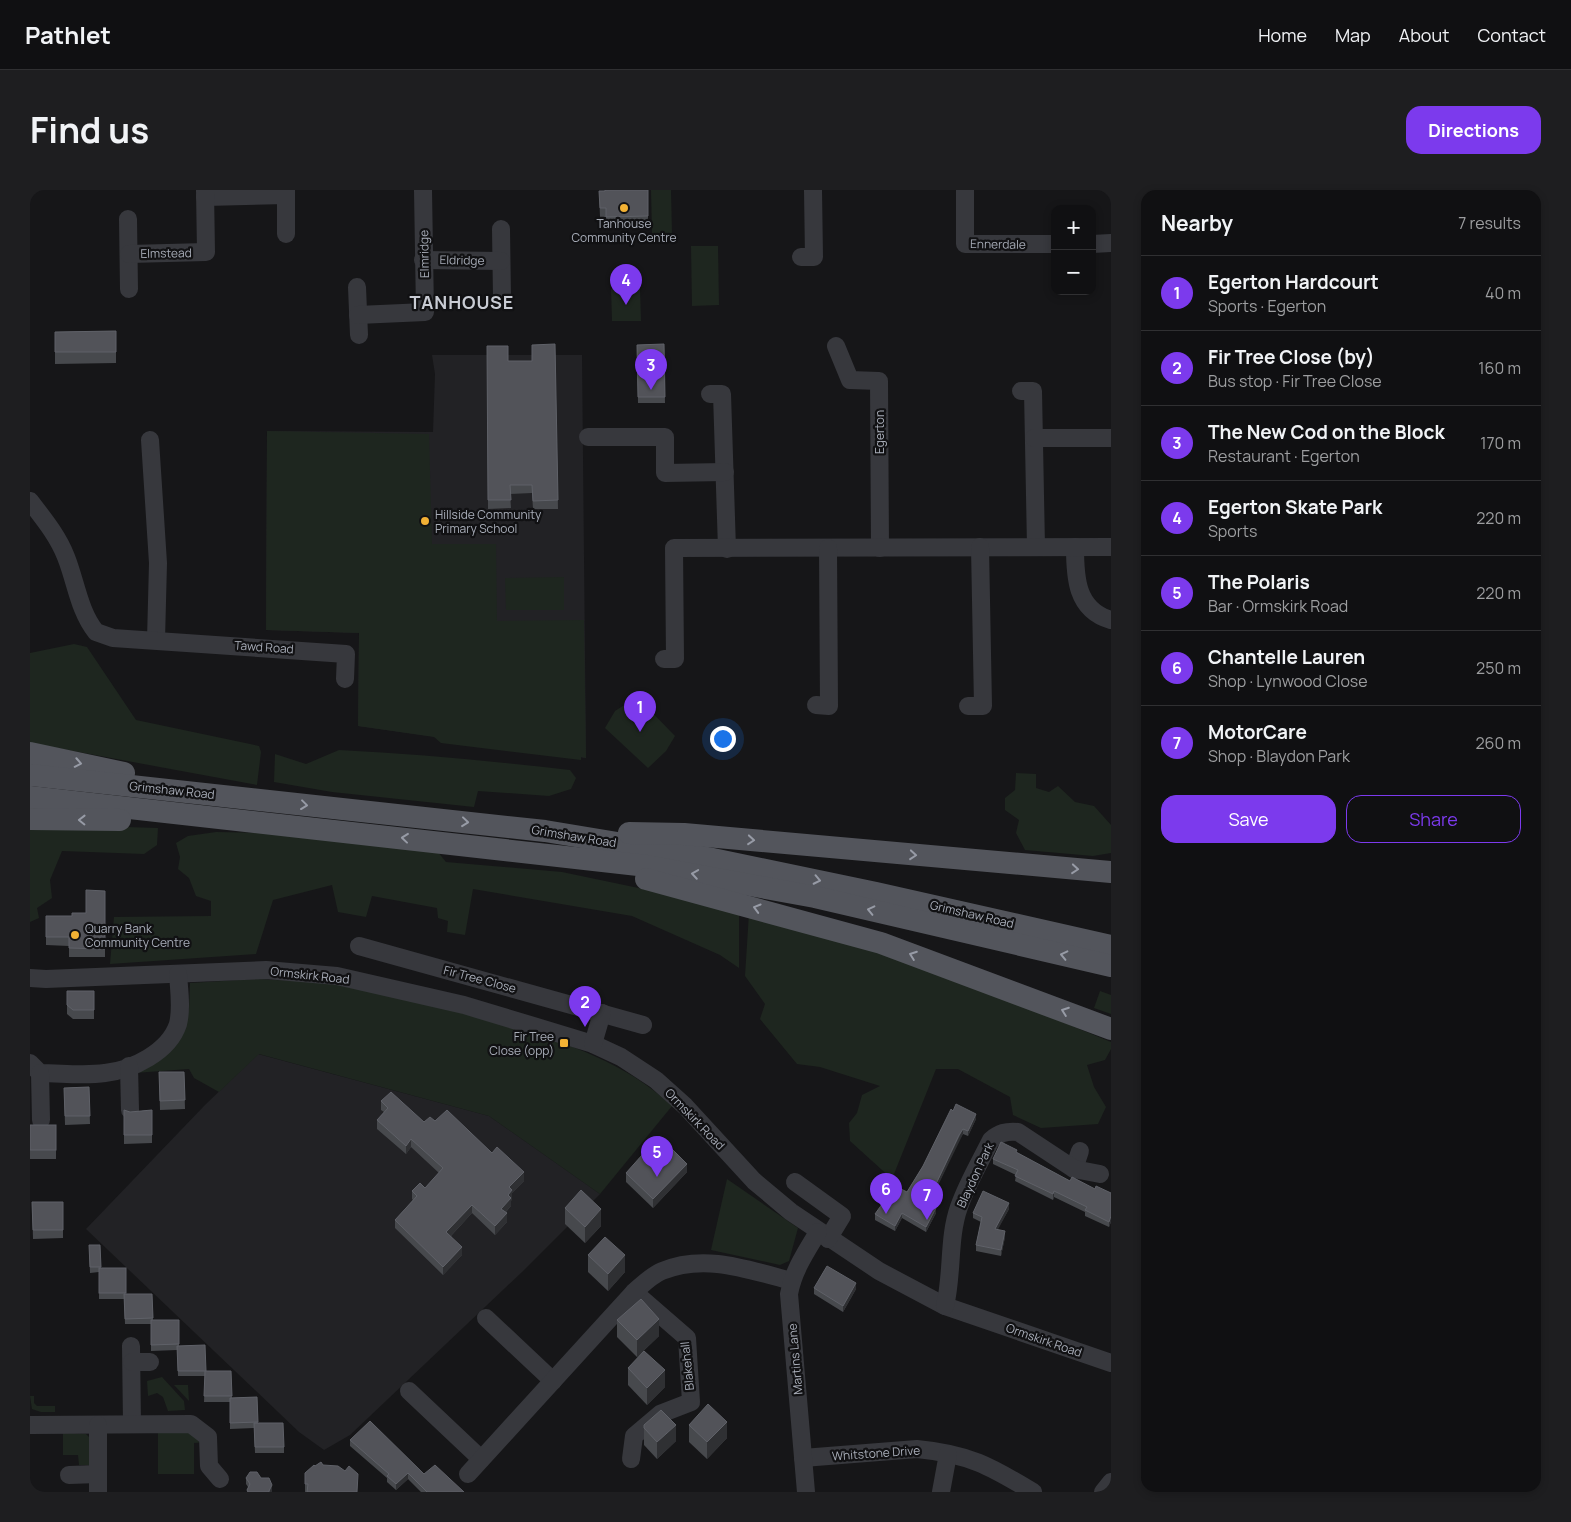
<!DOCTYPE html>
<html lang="en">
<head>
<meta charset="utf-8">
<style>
	body { margin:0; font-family:Manrope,sans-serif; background:#1e1e20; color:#f1f3f6 }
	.controls { position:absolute; right:15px; top:15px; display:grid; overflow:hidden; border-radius:10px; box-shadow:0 2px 8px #0003 }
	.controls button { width:45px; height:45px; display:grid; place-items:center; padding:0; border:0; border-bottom:1px solid #303032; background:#101012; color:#f1f3f6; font:25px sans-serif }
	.you { position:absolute; left:692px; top:548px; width:18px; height:18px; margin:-12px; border:4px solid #fff; border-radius:50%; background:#1a73e8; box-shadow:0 0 0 8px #1a73e833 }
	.badge { display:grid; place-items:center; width:32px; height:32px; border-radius:50%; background:#7c3aed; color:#fff; font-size:16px; font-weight:700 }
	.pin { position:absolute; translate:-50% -41px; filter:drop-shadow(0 1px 2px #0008) }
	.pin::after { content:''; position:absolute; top:26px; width:18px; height:15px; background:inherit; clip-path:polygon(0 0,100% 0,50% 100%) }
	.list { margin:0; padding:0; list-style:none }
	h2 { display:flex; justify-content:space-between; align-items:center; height:65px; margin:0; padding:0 20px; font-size:21px }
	h2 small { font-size:16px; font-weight:400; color:#9c9d9f }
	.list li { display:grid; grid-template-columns:32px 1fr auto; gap:15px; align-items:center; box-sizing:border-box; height:75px; padding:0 20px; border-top:1px solid #303032 }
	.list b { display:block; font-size:19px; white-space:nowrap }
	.list p { margin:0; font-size:16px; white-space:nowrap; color:#9c9d9f }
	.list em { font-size:16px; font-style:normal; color:#9c9d9f }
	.actions { display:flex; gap:10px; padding:15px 20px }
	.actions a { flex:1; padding:11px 0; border:1px solid #7c3aed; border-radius:15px; text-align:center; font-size:18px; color:#7c3aed }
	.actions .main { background:#7c3aed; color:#fff }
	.map { position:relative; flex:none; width:1081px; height:1302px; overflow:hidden; border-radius:15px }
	header { display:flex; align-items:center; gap:30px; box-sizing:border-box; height:70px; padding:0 25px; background:#101012; border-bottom:1px solid #303032 }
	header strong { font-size:24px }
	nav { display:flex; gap:28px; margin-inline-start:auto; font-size:18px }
	.intro { display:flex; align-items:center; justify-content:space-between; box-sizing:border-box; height:120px; padding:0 30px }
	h1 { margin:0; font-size:35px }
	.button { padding:12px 22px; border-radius:15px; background:#7c3aed; color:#fff; font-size:18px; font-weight:700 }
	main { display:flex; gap:30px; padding:0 30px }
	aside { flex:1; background:#101012; border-radius:15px; box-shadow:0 2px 8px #0003 }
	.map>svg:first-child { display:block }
	.built { fill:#222225 }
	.green { fill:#1e261f }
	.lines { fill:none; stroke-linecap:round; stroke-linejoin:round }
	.minor { stroke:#37383d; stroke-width:18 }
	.major { stroke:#53555c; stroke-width:22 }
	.wall { fill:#47494d }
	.shaded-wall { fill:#2f3033 }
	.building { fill:#525359; stroke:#5f6168 }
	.oneway { stroke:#979ba6 }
	.poi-dot { fill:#f2b134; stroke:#111113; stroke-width:2 }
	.labels { text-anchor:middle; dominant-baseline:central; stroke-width:4.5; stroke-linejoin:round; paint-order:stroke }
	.poi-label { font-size:12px; fill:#a8adb8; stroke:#111113; text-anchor:start }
	.street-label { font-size:12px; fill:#a8adb8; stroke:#111113 }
	.district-label { font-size:18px; font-weight:bold; letter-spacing:1px; fill:#c9ccd4; stroke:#111113 }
</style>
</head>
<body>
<header>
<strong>Pathlet</strong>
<nav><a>Home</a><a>Map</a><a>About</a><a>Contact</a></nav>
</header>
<div class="intro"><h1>Find us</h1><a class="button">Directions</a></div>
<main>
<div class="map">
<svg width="1081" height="1302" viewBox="0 0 1081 1302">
	<rect width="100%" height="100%" fill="#161618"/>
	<g class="built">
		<polygon points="402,165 552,165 556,568 328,536 329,443 236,440 237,241 403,242 405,184"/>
		<polygon points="228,864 459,926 570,1004 492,1082 320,1245 294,1260 269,1242 56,1039 175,915"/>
	</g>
	<g class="green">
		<polygon points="621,0 641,0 642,44 622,44"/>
		<polygon points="661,56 688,56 689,115 662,116"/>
		<polygon points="610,98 611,131 582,131 581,99"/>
		<polygon points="237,241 399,244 402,354 466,354 467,431 554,430 556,568 551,567 551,570 411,553 404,547 328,536 329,443 236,440"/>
		<polygon points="534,387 534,420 476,420 475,388"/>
		<polygon points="44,454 57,457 106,530 229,556 231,562 227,595 0,553 0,463"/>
		<polygon points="607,507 645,546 636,561 618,578 575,538 585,521"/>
		<path d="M309,560C386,564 463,571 540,580L546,588L541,599L519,606L448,601L444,617L302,602L244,592L245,564L276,574Z"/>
		<polygon points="986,583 1006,584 1006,598 1019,602 1028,596 1045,612 1064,616 1081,635 1081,663 1063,666 995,660 986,643 989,630 975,620 975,608 985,600"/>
		<polygon points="0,634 128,638 127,655 114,664 32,661 20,690 22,708 7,718 9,728 0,732"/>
		<polygon points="186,642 243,643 403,656 416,672 532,682 709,719 709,778 690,765 602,726 443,699 435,745 417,742 418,731 408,728 407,718 342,706 336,727 308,722 302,695 243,710 226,764 80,774 84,727 181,726 181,711 166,706 159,688 148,679 150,667 146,653 158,646"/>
		<polygon points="719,723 799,744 996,817 1081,852 1081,859 1075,870 1057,875 1064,897 1076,917 1068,934 1011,938 983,925 980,907 928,879 906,879 862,989 820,951 819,933 827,923 832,905 850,896 790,877 767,874 730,829 735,814 715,786"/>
		<path d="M228,789C258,791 289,791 319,795C358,801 398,813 436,824C509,845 586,863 642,916L570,1004L459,926L229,864L189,902L164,888L159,879L104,883L153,843L159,819L160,793Z"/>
		<polygon points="1070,801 1081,805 1081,824 1064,818"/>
		<polygon points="697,989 768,1038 759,1071 750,1075 681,1060"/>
		<polygon points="132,1187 154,1211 155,1220 138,1221 133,1207 127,1203 118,1206 117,1191"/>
		<polygon points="144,1195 158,1195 159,1211"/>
		<polygon points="0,1206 4,1206 4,1213 7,1216 25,1216 25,1222 11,1222 2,1219"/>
		<polygon points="128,1242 164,1242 176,1252 164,1253 164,1284 128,1284"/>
		<polygon points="33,1243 56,1244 59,1247 60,1275 49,1275 48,1265 33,1265"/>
	</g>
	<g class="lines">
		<g class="minor">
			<polyline points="935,0 935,54 1025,54"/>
			<polyline points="175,7 256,5"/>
			<polyline points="98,29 99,99"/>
			<polyline points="471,39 472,108"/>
			<polyline points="256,44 256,0"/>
			<polyline points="1062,54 1081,53"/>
			<polyline points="99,64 176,62 175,0"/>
			<polyline points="771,67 784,67 783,0"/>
			<polyline points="393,70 471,71"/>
			<polyline points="327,97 329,145"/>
			<polyline points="328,125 395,122 393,0"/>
			<polyline points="806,156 820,190 849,191 850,358"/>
			<polyline points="991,201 1003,201 1006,357"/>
			<polyline points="680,204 692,204 697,359"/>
			<polyline points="558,247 635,247 635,283 695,282"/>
			<polyline points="1004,248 1081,248"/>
			<polyline points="120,250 128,373 126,450"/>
			<path d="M0,311C13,328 28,346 36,367C46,392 49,421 66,442L83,448L316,464L315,489"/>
			<path d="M1045,357C1045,387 1046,420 1081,430"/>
			<polyline points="634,469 645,469 644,358 1081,357"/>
			<polyline points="786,515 799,516 798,358"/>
			<polyline points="938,516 953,516 950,357"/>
			<polyline points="329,756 613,835"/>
			<polyline points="0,788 16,789 236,780 307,786 434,815 563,854 591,867 626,890 655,916 724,991 761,1022 849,1081 915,1116 1081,1173"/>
			<polyline points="563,854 572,823"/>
			<path d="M0,873L10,883C31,883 54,886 75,883C102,880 139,862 148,834C152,818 149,800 148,784"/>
			<polyline points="99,876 100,920"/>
			<polyline points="10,883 11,930"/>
			<polyline points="1044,979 1050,961"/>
			<polyline points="765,992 812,1026 798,1049"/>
			<path d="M915,1116C923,1083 918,1048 929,1017C937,994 950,972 961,950C969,943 976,941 988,942L1044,979L1070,984"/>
			<polyline points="456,1128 523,1191"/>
			<polyline points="101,1156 102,1234"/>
			<polyline points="102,1172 120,1172"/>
			<polyline points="379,1201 451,1269"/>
			<polyline points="0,1235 161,1234 178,1247 179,1276 190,1289"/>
			<path d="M773,1268L887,1259C939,1264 960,1276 1003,1302"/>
			<polyline points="601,1269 604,1246 630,1224 661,1212 657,1148 604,1102"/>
			<path d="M438,1284L604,1102C612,1095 622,1085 632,1081C675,1063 719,1080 762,1091"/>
			<polyline points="39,1285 68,1284"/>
			<polyline points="68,1302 68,1235"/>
			<path d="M776,1302L759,1104C763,1081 776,1062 788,1042"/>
			<polyline points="911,1302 918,1264"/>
			<polyline points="1073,1302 1081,1292"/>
		</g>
		<g class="major">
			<polyline points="0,563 94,583"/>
			<polyline points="0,585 515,641 678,668 846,703 1081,756"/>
			<polyline points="0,607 617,676 785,707 1081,776"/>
			<polyline points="0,629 90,630"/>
			<polyline points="599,643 654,644 1081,682"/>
			<polyline points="616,689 851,753 1081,839"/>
		</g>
	</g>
	<g class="wall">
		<polygon points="618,0 618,35 576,36 576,27 570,27 569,1"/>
		<polygon points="86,141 86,173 25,174 25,142"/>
		<polygon points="525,154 528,319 503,319 502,303 480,304 481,318 458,319 457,156 478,171 502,171"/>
		<polygon points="634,154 635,213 608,213 607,155"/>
		<polygon points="75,701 75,767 39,767 39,756 16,755 16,726 42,726 56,723"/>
		<polygon points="37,801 64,801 64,829 43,829 37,824"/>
		<polygon points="129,882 154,882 155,919 130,920"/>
		<polygon points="59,897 60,934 35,935 34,898"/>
		<polygon points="351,911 394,932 405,931 462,963 494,991 482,1003 482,1009 481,1011 481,1016 476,1022 477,1032 465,1045 442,1023 421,1046 432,1065 413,1085 365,1038 365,1030 383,1010 382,1009 382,1001 395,998 409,983 381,957 376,964 347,939 347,930 354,922 351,920"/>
		<polygon points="94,920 100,922 122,920 122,953 94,954"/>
		<polygon points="923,921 946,929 938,946 933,944 929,950 899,1014 906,1023 896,1042 872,1028 865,1041 845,1030 845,1024 877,1002 893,976"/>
		<rect x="0" y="935" width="26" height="34"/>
		<polygon points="987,963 1040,991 1065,999 1081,1003 1081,1032 1079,1037 1055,1026 1055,1022 1024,1007 1023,1010 985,991 986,985 963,974 963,969"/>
		<polygon points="657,982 623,1018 596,992 596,983"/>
		<polygon points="2,1012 33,1012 33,1048 3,1049"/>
		<polygon points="535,1018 571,1036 555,1053 535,1034"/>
		<polygon points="979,1019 967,1040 975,1047 971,1066 946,1061 946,1055 951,1032 943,1028 943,1023"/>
		<polygon points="59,1055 70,1055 71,1078 96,1104 122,1104 123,1130 149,1130 149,1156 176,1181 201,1181 202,1208 227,1207 228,1233 254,1257 254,1263 225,1263 224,1238 200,1239 200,1212 174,1212 175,1186 148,1186 147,1160 121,1161 121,1134 95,1134 94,1109 69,1109 69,1082 60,1083"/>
		<polygon points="558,1065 595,1082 578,1101 558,1082"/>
		<polygon points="784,1098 826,1099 813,1122 784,1104"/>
		<polygon points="587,1130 629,1146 607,1167 587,1147"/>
		<polygon points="598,1178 635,1197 617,1215 598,1195"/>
		<polygon points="659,1235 697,1248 677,1269 659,1252"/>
		<polygon points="614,1238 646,1251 627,1269 614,1255"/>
		<polygon points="320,1250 394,1284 434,1302 391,1302 378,1289 366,1300 357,1292 357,1288 320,1256"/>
		<polygon points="293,1275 327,1302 275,1302 275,1283 285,1276"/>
		<polygon points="216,1288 231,1288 242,1301 241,1302 217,1302 218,1297 216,1294"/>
	</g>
	<g class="shaded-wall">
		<polygon points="946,924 946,929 938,946 938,941"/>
		<polygon points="933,939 933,944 897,1018 897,1013"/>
		<polygon points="381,949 381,957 376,964 376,956"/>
		<polygon points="657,974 657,982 623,1018 623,1009"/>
		<polygon points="494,982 494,991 482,1003 482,1009 481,1011 481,1016 471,1027 471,1019 478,1005 479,997"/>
		<polygon points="1024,1001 1024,1007 1023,1010 1023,1004"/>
		<polygon points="979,1013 979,1019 965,1045 965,1039"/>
		<polygon points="442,1015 442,1023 416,1051 416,1042"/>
		<polygon points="906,1018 906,1023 896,1042 896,1037"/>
		<polygon points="571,1019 571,1036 555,1053 555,1037"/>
		<polygon points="477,1023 477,1032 465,1045 465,1036"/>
		<polygon points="872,1023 872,1028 865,1041 865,1036"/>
		<polygon points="1081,1026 1081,1032 1079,1037 1079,1032"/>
		<polygon points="975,1041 975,1047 971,1066 971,1060"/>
		<polygon points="432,1057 432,1065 413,1085 413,1077"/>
		<polygon points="595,1065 595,1082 578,1101 578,1084"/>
		<polygon points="826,1093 826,1099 813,1122 813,1116"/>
		<polygon points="629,1129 629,1146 607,1167 607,1150"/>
		<polygon points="635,1180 635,1197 617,1215 617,1198"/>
		<polygon points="697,1232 697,1248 677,1269 677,1252"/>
		<polygon points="646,1235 646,1251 627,1269 627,1252"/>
		<polygon points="378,1283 378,1289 366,1300 366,1294"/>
		<polygon points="242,1295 242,1301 241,1302 239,1302"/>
	</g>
	<g class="building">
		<polygon points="575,0 618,0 618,26 576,27 576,18 570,18 569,1 575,1"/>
		<polygon points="86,141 86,162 25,162 25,142"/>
		<polygon points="525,154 528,310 503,311 502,295 480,295 481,310 458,310 457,156 478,156 478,171 502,171 502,155"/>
		<polygon points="634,154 635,207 608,207 607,155"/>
		<polygon points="56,700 75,701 75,759 39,758 39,747 16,747 16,726 42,726 42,723 56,723"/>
		<polygon points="37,801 64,801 64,820 43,820 37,815"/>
		<polygon points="129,882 154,882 155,910 130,911"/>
		<polygon points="59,897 60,926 35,926 34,898"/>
		<polygon points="361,902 394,932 400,927 405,931 417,920 462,963 467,957 494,982 479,997 482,1000 478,1005 481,1008 471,1019 477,1023 465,1036 442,1015 416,1042 432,1057 413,1077 365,1030 387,1006 382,1001 390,993 395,998 413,978 381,949 376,956 347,930 358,918 351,911"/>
		<polygon points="926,914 946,924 938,941 933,939 929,945 897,1013 906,1018 896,1037 872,1023 865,1036 845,1024 865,996 877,1002 893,976 921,919 923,921"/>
		<polygon points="94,920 100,922 122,920 122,945 94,945"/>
		<rect x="0" y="935" width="26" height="25"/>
		<polygon points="629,946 657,974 623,1009 596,983"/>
		<polygon points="971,952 987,960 986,962 1040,991 1042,987 1065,999 1066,996 1081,1003 1081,1026 1079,1032 1055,1020 1057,1017 1024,1001 1023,1004 985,986 988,980 963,969"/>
		<polygon points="551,1000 571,1019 555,1037 535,1018"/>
		<polygon points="953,1001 979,1013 965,1039 975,1041 971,1060 946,1055 952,1027 943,1023"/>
		<polygon points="2,1012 33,1012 33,1040 3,1040"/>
		<polygon points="575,1047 595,1065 578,1084 558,1065"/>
		<polygon points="59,1055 70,1055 71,1077 60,1077"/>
		<polygon points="797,1076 826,1093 813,1116 784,1098"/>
		<rect x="69" y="1078" width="27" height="25"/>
		<polygon points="94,1104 122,1104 123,1128 95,1129"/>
		<polygon points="611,1109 629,1129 607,1150 587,1130"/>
		<polygon points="121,1130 149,1130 149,1154 121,1155"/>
		<polygon points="175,1155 176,1181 148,1181 147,1156"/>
		<polygon points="614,1161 635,1180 617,1198 598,1178"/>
		<polygon points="175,1181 201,1181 202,1206 174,1206"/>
		<polygon points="227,1207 228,1232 200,1233 200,1208"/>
		<polygon points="678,1214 697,1232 677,1252 659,1235"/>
		<polygon points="631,1220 646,1235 627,1252 614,1238 614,1235"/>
		<polygon points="340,1231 394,1284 405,1275 434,1302 397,1302 378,1283 366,1294 357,1286 359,1284 320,1250"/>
		<polygon points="224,1233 253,1233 254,1257 225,1257"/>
		<polygon points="291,1272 293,1275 308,1276 315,1281 319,1276 328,1284 327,1302 277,1302 278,1294 275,1294 275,1283 284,1275 285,1276"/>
		<polygon points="220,1282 227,1282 231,1288 239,1288 242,1295 239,1301 239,1302 218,1302 217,1300 220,1294 216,1288"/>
	</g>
	<defs><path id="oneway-chevron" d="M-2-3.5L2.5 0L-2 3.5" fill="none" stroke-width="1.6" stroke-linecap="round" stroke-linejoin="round" transform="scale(1.25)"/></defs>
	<g class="oneway">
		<use href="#oneway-chevron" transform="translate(48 573) rotate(11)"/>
		<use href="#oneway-chevron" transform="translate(274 615) rotate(7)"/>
		<use href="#oneway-chevron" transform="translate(52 630) rotate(-179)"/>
		<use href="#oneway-chevron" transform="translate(435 632) rotate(6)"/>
		<use href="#oneway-chevron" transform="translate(375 648) rotate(-174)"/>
		<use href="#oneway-chevron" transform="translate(721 650) rotate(5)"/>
		<use href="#oneway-chevron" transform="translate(883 665) rotate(5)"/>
		<use href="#oneway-chevron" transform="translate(1045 679) rotate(5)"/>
		<use href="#oneway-chevron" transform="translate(665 684) rotate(-171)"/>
		<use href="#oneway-chevron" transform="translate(787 690) rotate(12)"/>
		<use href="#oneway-chevron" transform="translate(727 718) rotate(-164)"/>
		<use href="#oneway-chevron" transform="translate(841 720) rotate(-167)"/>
		<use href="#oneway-chevron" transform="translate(883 765) rotate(-160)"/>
		<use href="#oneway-chevron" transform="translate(1034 765) rotate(-167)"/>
		<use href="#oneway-chevron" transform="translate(1035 821) rotate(-160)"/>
	</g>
	<g class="poi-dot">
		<circle cx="594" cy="18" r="5"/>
		<circle cx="395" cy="331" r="5"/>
		<circle cx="45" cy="745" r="5"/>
		<rect x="529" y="848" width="10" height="10" rx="2.5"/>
	</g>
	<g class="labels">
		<g class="poi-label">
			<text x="594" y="33" text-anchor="middle">Tanhouse<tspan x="594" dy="14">Community Centre</tspan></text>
			<text x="405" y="324">Hillside Community<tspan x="405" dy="14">Primary School</tspan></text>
			<text x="55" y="738">Quarry Bank<tspan x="55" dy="14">Community Centre</tspan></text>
			<text x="524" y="846" text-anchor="end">Fir Tree<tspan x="524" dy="14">Close (opp)</tspan></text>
		</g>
		<g class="street-label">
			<text transform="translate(968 54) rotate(1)">Ennerdale</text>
			<text transform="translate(136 63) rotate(-1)">Elmstead</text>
			<text transform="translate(394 64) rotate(-91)">Elmridge</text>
			<text transform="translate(432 70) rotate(1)">Eldridge</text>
			<text transform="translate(849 242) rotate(-90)">Egerton</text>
			<text transform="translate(234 457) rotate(4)">Tawd Road</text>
			<text transform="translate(142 600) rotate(6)">Grimshaw Road</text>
			<text transform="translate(544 646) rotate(9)">Grimshaw Road</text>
			<text transform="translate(942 724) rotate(13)">Grimshaw Road</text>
			<text transform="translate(280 785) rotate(6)">Ormskirk Road</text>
			<text transform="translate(450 789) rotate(15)">Fir Tree Close</text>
			<text transform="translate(665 929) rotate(46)">Ormskirk Road</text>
			<text transform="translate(945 985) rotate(-65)">Blaydon Park</text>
			<text transform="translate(1014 1150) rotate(19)">Ormskirk Road</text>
			<text transform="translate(765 1169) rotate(-95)">Martins Lane</text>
			<text transform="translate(657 1176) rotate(-96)">Blakehall</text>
			<text transform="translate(846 1263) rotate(-4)">Whitstone Drive</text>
		</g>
		<g class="district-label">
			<text x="432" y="112">TANHOUSE</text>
		</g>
	</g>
</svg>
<div class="controls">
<button>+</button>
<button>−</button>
</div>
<div class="you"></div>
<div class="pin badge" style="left:610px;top:542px">1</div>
<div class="pin badge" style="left:555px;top:837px">2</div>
<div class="pin badge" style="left:621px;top:200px">3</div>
<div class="pin badge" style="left:596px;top:115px">4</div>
<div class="pin badge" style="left:627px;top:987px">5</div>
<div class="pin badge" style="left:856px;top:1024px">6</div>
<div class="pin badge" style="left:897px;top:1030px">7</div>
</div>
<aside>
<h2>Nearby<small>7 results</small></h2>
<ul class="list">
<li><span class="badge">1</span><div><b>Egerton Hardcourt</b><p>Sports · Egerton</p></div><em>40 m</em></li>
<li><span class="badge">2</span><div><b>Fir Tree Close (by)</b><p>Bus stop · Fir Tree Close</p></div><em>160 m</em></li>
<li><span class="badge">3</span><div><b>The New Cod on the Block</b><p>Restaurant · Egerton</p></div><em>170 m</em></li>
<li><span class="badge">4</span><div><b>Egerton Skate Park</b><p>Sports</p></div><em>220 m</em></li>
<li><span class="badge">5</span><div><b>The Polaris</b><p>Bar · Ormskirk Road</p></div><em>220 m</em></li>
<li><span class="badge">6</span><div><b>Chantelle Lauren</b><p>Shop · Lynwood Close</p></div><em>250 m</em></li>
<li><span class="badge">7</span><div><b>MotorCare</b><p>Shop · Blaydon Park</p></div><em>260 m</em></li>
</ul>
<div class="actions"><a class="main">Save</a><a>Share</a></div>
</aside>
</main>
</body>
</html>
